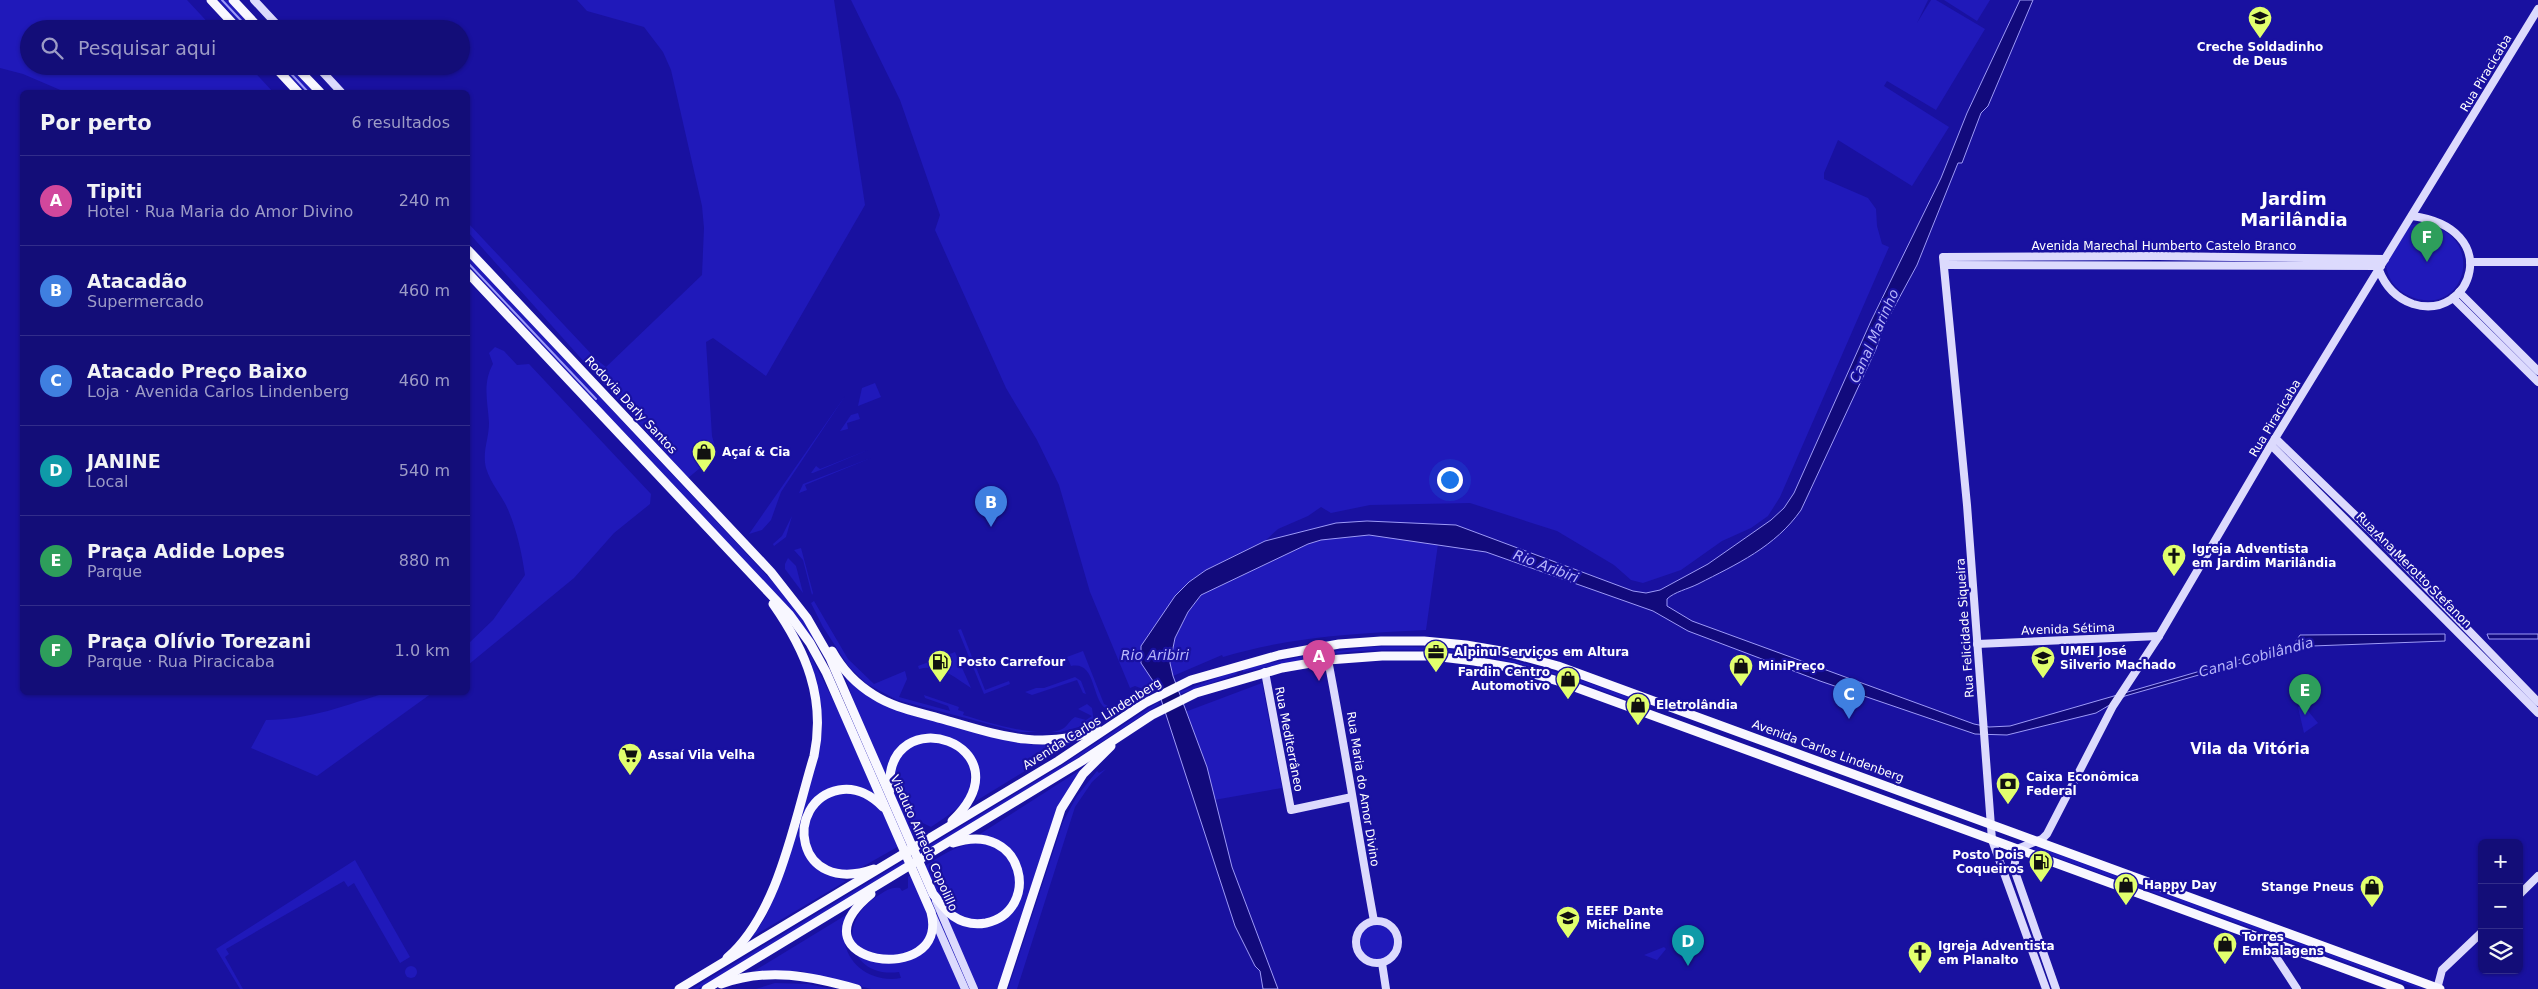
<!DOCTYPE html>
<html lang="pt">
<head>
<meta charset="utf-8">
<style>
	body { margin:0; font-family:"DejaVu Sans",sans-serif; background:#201b80; color:#f1f3f6 }
	.controls { position:absolute; right:15px; bottom:15px; display:grid; overflow:hidden; border-radius:8px; box-shadow:0 1px 4px #0004 }
	.controls button { width:45px; height:45px; display:grid; place-items:center; padding:0; border:0; border-bottom:1px solid #322d8a; background:#130d78; color:#f1f3f6; font:25px sans-serif }
	.you { position:absolute; left:1449px; top:479px; width:18px; height:18px; margin:-12px; border:4px solid #fff; border-radius:50%; background:#1a73e8; box-shadow:0 0 0 8px #1a73e833 }
	.badge { display:grid; place-items:center; width:32px; height:32px; border-radius:50%; background:#ea580c; color:#fff; font-size:16px; font-weight:700 }
	.pin { position:absolute; translate:-50% -41px; filter:drop-shadow(0 1px 2px #0008) }
	.pin::after { content:''; position:absolute; top:26px; width:18px; height:15px; background:inherit; clip-path:polygon(0 0,100% 0,50% 100%) }
	.list { margin:0; padding:0; list-style:none }
	h2 { display:flex; justify-content:space-between; align-items:center; height:65px; margin:0; padding:0 20px; font-size:21px }
	h2 small { font-size:16px; font-weight:400; color:#9d9cc6 }
	.list li { display:grid; grid-template-columns:32px 1fr auto; gap:15px; align-items:center; box-sizing:border-box; height:90px; padding:0 20px; border-top:1px solid #322d8a }
	.list b { display:block; font-size:19px; white-space:nowrap }
	.list p { margin:0; font-size:16px; white-space:nowrap; color:#9d9cc6 }
	.list em { font-size:16px; font-style:normal; color:#9d9cc6 }
	.icon { flex:none; width:28px; height:28px; fill:none; stroke:currentColor; stroke-width:2; stroke-linecap:round; stroke-linejoin:round }
	.map { position:relative; flex:none; width:2538px; height:989px; overflow:hidden }
	.search { position:absolute; background:#130d78; box-shadow:0 1px 4px #0004; left:20px; top:20px; width:450px; height:55px; display:flex; align-items:center; gap:12px; box-sizing:border-box; padding:0 18px; border-radius:28px; color:#9d9cc6; font-size:19px }
	.panel { position:absolute; background:#130d78; box-shadow:0 1px 4px #0004; left:20px; top:90px; width:450px; height:605px; border-radius:8px }
	.map>svg:first-child { display:block }
	.green { fill:#2019ba }
	.water { fill:#120a7c; stroke:#9e9bf8 }
	.lines { fill:none; stroke-linecap:round; stroke-linejoin:round }
	.stream { stroke:#9e9bf8; stroke-width:2 }
	.secondary { stroke:#dcdafd; stroke-width:8 }
	.primary { stroke:#f8f7ff; stroke-width:9 }
	.labels { text-anchor:middle; dominant-baseline:central; stroke-width:4.5; stroke-linejoin:round; paint-order:stroke }
	.poi-label { font-size:12px; font-weight:bold; fill:#fff; stroke:#1911a0; text-anchor:start }
	.street-label { font-size:12px; fill:#fff; stroke:#1911a0 }
	.water-label { font-size:14px; font-style:italic; fill:#b8b6fb; stroke:#1911a0 }
	.quarter-label { font-size:15px; font-weight:bold; fill:#fff; stroke:#1911a0 }
	.district-label { font-size:18px; font-weight:bold; fill:#fff; stroke:#1911a0 }
</style>
</head>
<body>
<div class="map">
<svg width="2538" height="989" viewBox="0 0 2538 989">
	<rect width="100%" height="100%" fill="#1911a0"/>
	<g class="green">
		<polygon points="0,0 187,0 214,29 29,29 29,66 249,66 273,92 65,92 23,74 0,68"/>
		<polygon points="218,0 227,0 254,29 245,29"/>
		<polygon points="577,0 834,0 865,205 766,376 713,338 706,342 712,436 717,454 688,478 468,232 468,223 597,360 606,367 702,275 704,228 702,206 671,70 663,52 644,27 587,11"/>
		<polygon points="851,0 1928,0 1917,23 1931,0 1936,0 1985,29 1936,110 1887,81 1884,86 1949,127 1912,186 1838,140 1824,173 1824,179 1868,198 1876,209 1877,226 1882,244 1889,247 1780,497 1768,516 1751,528 1722,541 1681,570 1643,583 1631,580 1614,565 1557,531 1470,503 1370,505 1331,513 1321,507 1308,516 1278,529 1266,540 1206,570 1175,596 1157,625 1146,638 1141,663 1157,687 1148,691 1135,686 1130,688 1090,592 1059,485 1037,440 1006,388 935,230 940,215 900,100"/>
		<polygon points="1944,0 1990,0 1977,21"/>
		<polygon points="280,66 289,66 314,92 305,92"/>
		<path d="M2422,223C2491,234 2465,323 2407,295C2395,289 2388,279 2386,265L2410,225Z"/>
		<polygon points="468,256 786,596 801,616 819,647 789,608 468,266"/>
		<path d="M495,347L504,351L517,365L529,364L651,494L650,504L614,533L574,578L468,665V644L493,620L525,575C522,554 517,531 509,512C503,496 491,485 486,468C482,451 489,439 489,423C488,402 482,384 493,364L489,353Z"/>
		<polygon points="875,383 881,397 858,406 862,388"/>
		<polygon points="845,396 781,492 771,520 762,530 749,534"/>
		<polygon points="858,413 860,419 847,423 848,429 840,431 851,415"/>
		<polygon points="868,450 813,473 811,473 816,466 820,469"/>
		<polygon points="871,458 805,485 807,490 799,493 803,484"/>
		<polygon points="792,516 786,537 774,546 773,544 782,536"/>
		<path d="M1369,535L1438,544L1426,630C1358,633 1289,637 1223,657L1222,655L1173,676L1170,663L1175,638L1188,612L1201,595L1308,544L1321,540Z"/>
		<polygon points="801,548 813,593 812,595 803,560 794,550"/>
		<polygon points="788,558 796,566 803,593 785,569 785,564"/>
		<path d="M814,601L848,659L874,684L905,671L907,679L899,697L950,711L948,706L925,698L924,695L959,707L958,710L964,712L963,715C984,721 1044,741 1064,728C1068,725 1070,720 1075,717L1086,720L1092,716L1078,709L1087,704L1092,708L1094,723L1060,732H1019L897,700L867,684L849,667L823,627L811,603Z"/>
		<polygon points="961,629 985,690 1009,681 1010,684 984,694 958,630"/>
		<path d="M1371,647C1473,643 1543,666 1637,700L1636,703C1603,691 1570,678 1535,668C1469,649 1400,646 1332,654L1330,652Z"/>
		<path d="M808,650L839,712L855,705L845,676L858,688L972,731L1015,742L1036,745L1071,743L976,801C979,782 983,765 967,749C975,796 971,801 931,827L921,822L915,825V837L855,871L833,869L803,849L817,869L827,875L846,881L752,937L765,918L777,891L820,747C825,707 817,687 808,650Z"/>
		<path d="M1083,651L1104,704L1108,706L1105,708C1091,697 1096,661 1071,666L1067,657Z"/>
		<path d="M955,652L971,688C956,678 939,663 919,669L918,666Z"/>
		<polygon points="1319,653 1320,656 1243,672 1242,669"/>
		<polygon points="1236,671 1237,674 1177,695 1179,693 1176,693"/>
		<polygon points="1075,677 1081,681 1086,694 1083,693 1077,680 1032,695 1025,692 1036,688 1044,688"/>
		<polygon points="1262,683 1282,788 1214,800 1207,767 1185,712"/>
		<path d="M388,692L432,693L317,776L251,748L266,720C309,720 347,705 388,692Z"/>
		<polygon points="1160,701 1157,704 1161,703 1062,768 698,989 692,989 1061,766"/>
		<polygon points="2303,705 2318,723 2304,733 2298,707"/>
		<polygon points="1106,769 1092,782 1075,807 1017,989 1008,989 1063,822 1077,796 1097,771 1099,773"/>
		<path d="M1080,770L1054,817L998,989H871L800,971H754L846,915C846,923 843,930 844,938C847,967 874,983 901,978L899,972C848,979 835,921 879,895C887,890 891,887 900,888L902,891L908,888V877C933,862 981,822 1006,855C1011,861 1013,870 1016,877H1023C1020,851 1002,840 980,834Z"/>
		<polygon points="2038,847 2420,987 2420,989 2033,849"/>
		<polygon points="355,860 410,957 400,963 354,883 348,887 344,881 226,949 229,954 225,957 243,989 240,989 216,949"/>
		<circle cx="1376" cy="942" r="18"/>
		<polygon points="1664,947 1666,949 1657,960 1644,955"/>
		<circle cx="411" cy="972" r="6"/>
		<polygon points="775,983 808,984 831,989 756,989"/>
	</g>
	<g class="water">
		<path d="M2020,0H2033L1988,106L1981,113L1962,163H1958L1917,265L1884,326L1876,349L1801,510C1775,547 1737,564 1698,584C1688,589 1674,592 1667,599V606L1692,621L1974,724L1989,727L2010,726L2294,644L2300,635L2445,634V641L2312,646L2290,649L2125,696L2096,713L2007,735L1975,734L1820,681L1688,631L1653,611L1486,552L1369,535L1321,540L1308,544L1201,595L1188,612L1175,638L1170,663L1173,676L1207,767L1232,867L1278,989H1263L1260,971L1255,966L1235,926L1157,687L1141,663V646L1175,596L1189,582L1206,570L1265,541L1336,523L1367,521L1456,525L1633,591L1646,593L1660,590L1708,564L1771,520L1784,508L1794,493L1871,321L1941,178L1967,113Z"/>
		<polygon points="2487,634 2538,634 2538,639 2489,639"/>
	</g>
	<g class="lines">
		<g class="stream">
			<polyline points="222,0 249,29"/>
			<polyline points="284,66 308,92"/>
			<polyline points="468,263 596,399"/>
		</g>
		<g class="secondary">
			<polyline points="254,0 281,29"/>
			<polyline points="317,66 341,92"/>
			<polyline points="2470,262 2538,262"/>
			<polyline points="1944,265 2381,266"/>
			<path d="M2379,270C2385,286 2396,298 2413,304C2472,322 2505,228 2412,216"/>
			<polyline points="2459,292 2538,371"/>
			<polyline points="2453,298 2538,382"/>
			<polyline points="2275,438 2383,542 2538,702"/>
			<polyline points="2271,445 2538,713"/>
			<polyline points="1977,644 2159,636"/>
			<path d="M1328,660C1345,747 1358,834 1374,921"/>
			<polyline points="1265,672 1291,810 1352,797"/>
			<polyline points="2519,895 2538,876"/>
			<polyline points="936,901 974,989"/>
			<polyline points="931,912 965,989"/>
			<circle cx="1377" cy="942" r="21"/>
			<polyline points="2265,940 2297,989"/>
			<polyline points="1382,963 1386,989"/>
			<polyline points="2046,989 1992,840 1967,505 1943,257 2159,256 2385,259"/>
			<polyline points="2056,989 2014,869 2017,849 2042,839 2047,834 2113,706 2159,636 2271,445 2538,9"/>
			<polyline points="2437,989 2442,970 2482,932"/>
		</g>
		<g class="primary">
			<polyline points="211,0 238,29"/>
			<polyline points="233,0 260,29"/>
			<polyline points="274,66 298,92"/>
			<polyline points="295,66 320,92"/>
			<path d="M468,250L771,572L807,618L830,658L933,894C939,901 945,910 953,916C963,923 975,925 986,923C1042,911 1025,819 953,843"/>
			<path d="M468,273L789,614L810,643L826,672L931,912C951,989 786,964 871,894"/>
			<path d="M832,651C842,669 856,684 874,695C894,708 919,712 942,719C998,735 1041,751 1098,730"/>
			<path d="M890,790C883,696 1032,744 952,821"/>
			<path d="M874,869C794,897 783,801 839,790C856,787 871,795 883,807"/>
			<path d="M727,958C779,913 794,821 814,756C826,698 806,651 773,604"/>
			<path d="M721,984C768,967 811,976 857,989"/>
			<polyline points="679,989 1058,761 1145,703 1191,680 1279,655 1339,644 1381,641 1424,641 1466,645 1507,652 1558,666 2440,989"/>
			<polyline points="706,989 1082,761 1152,715 1196,693 1282,668 1328,660 1382,656 1433,656 1474,661 1514,668 1561,682 2400,989"/>
			<polyline points="1002,989 1061,809 1083,774 1111,746"/>
		</g>
	</g>
	<defs>
		<symbol id="school-pin" viewBox="-11 -11 22 30"><path d="M0 17L-7.5 6A9.5 9.5 0 1 1 7.5 6Z" fill="#e1ff6d" stroke="#1911a0"/><path d="M0-5L7-2L0 1L-7-2ZM-4 1L0 2.5L4 1V4Q0 6-4 4Z" fill="#111"/></symbol>
		<symbol id="shop-pin" viewBox="-11 -11 22 30"><path d="M0 17L-7.5 6A9.5 9.5 0 1 1 7.5 6Z" fill="#e1ff6d" stroke="#1911a0"/><path d="M-5-2.5h2.3a2.7 3.5 0 0 1 5.4 0H5L5.5 6h-11ZM-1.5-2.5h3a1.5 2.3 0 0 0-3 0Z" fill="#111"/></symbol>
		<symbol id="church-pin" viewBox="-11 -11 22 30"><path d="M0 17L-7.5 6A9.5 9.5 0 1 1 7.5 6Z" fill="#e1ff6d" stroke="#1911a0"/><path d="M-1.2-6h2.4v3.5h3.3v2.4h-3.3V6h-2.4V-.1h-3.3v-2.4h3.3Z" fill="#111"/></symbol>
		<symbol id="office-pin" viewBox="-11 -11 22 30"><path d="M0 17L-7.5 6A9.5 9.5 0 1 1 7.5 6Z" fill="#e1ff6d" stroke="#1911a0"/><path d="M-6-3h4V-5.5h4V-3h4V5H-6ZM-1-4.5V-3h2v-1.5ZM-6 0V1H6V0Z" fill="#111"/></symbol>
		<symbol id="fuel-pin" viewBox="-11 -11 22 30"><path d="M0 17L-7.5 6A9.5 9.5 0 1 1 7.5 6Z" fill="#e1ff6d" stroke="#1911a0"/><path d="M-5.5-6h7V0h2V4h1.3V-2.5L3-4.5l.8-.8L6-3V5H2.5V1h-1V6h-7ZM-4.2-4.7v3.2H.2V-4.7Z" fill="#111"/></symbol>
		<symbol id="supermarket-pin" viewBox="-11 -11 22 30"><path d="M0 17L-7.5 6A9.5 9.5 0 1 1 7.5 6Z" fill="#e1ff6d" stroke="#1911a0"/><path d="M-6-5.5h2.5l.6 2H6L4.5 2H-2.5L-4.4-4H-6ZM-1.5 3.2a1.3 1.3 0 1 0 .1 0ZM3 3.2a1.3 1.3 0 1 0 .1 0Z" fill="#111"/></symbol>
		<symbol id="bank-pin" viewBox="-11 -11 22 30"><path d="M0 17L-7.5 6A9.5 9.5 0 1 1 7.5 6Z" fill="#e1ff6d" stroke="#1911a0"/><path d="M-6-4H6V4H-6ZM0-2.3a2.3 2.3 0 1 0 0 4.6a2.3 2.3 0 1 0 0-4.6Z" fill="#111"/></symbol>
	</defs>
	<g fill-rule="evenodd">
		<use href="#school-pin" x="2246" y="4" width="28" height="38"/>
		<use href="#shop-pin" x="690" y="438" width="28" height="38"/>
		<use href="#church-pin" x="2160" y="542" width="28" height="38"/>
		<use href="#office-pin" x="1422" y="638" width="28" height="38"/>
		<use href="#school-pin" x="2029" y="644" width="28" height="38"/>
		<use href="#fuel-pin" x="926" y="648" width="28" height="38"/>
		<use href="#shop-pin" x="1727" y="652" width="28" height="38"/>
		<use href="#shop-pin" x="1554" y="665" width="28" height="38"/>
		<use href="#shop-pin" x="1624" y="691" width="28" height="38"/>
		<use href="#supermarket-pin" x="616" y="741" width="28" height="38"/>
		<use href="#bank-pin" x="1994" y="770" width="28" height="38"/>
		<use href="#fuel-pin" x="2027" y="848" width="28" height="38"/>
		<use href="#shop-pin" x="2112" y="871" width="28" height="38"/>
		<use href="#shop-pin" x="2358" y="873" width="28" height="38"/>
		<use href="#school-pin" x="1554" y="904" width="28" height="38"/>
		<use href="#shop-pin" x="2211" y="930" width="28" height="38"/>
		<use href="#church-pin" x="1906" y="939" width="28" height="38"/>
	</g>
	<g class="labels">
		<g class="poi-label">
			<text x="2260" y="47" text-anchor="middle">Creche Soldadinho<tspan x="2260" dy="14">de Deus</tspan></text>
			<text x="722" y="452">Açaí &amp; Cia</text>
			<text x="2192" y="549">Igreja Adventista<tspan x="2192" dy="14">em Jardim Marilândia</tspan></text>
			<text x="2060" y="651">UMEI José<tspan x="2060" dy="14">Silverio Machado</tspan></text>
			<text x="1454" y="652">Alpinu Serviços em Altura</text>
			<text x="958" y="662">Posto Carrefour</text>
			<text x="1758" y="666">MiniPreço</text>
			<text x="1550" y="672" text-anchor="end">Fardin Centro<tspan x="1550" dy="14">Automotivo</tspan></text>
			<text x="1656" y="705">Eletrolândia</text>
			<text x="648" y="755">Assaí Vila Velha</text>
			<text x="2026" y="777">Caixa Econômica<tspan x="2026" dy="14">Federal</tspan></text>
			<text x="2024" y="855" text-anchor="end">Posto Dois<tspan x="2024" dy="14">Coqueiros</tspan></text>
			<text x="2144" y="885">Happy Day</text>
			<text x="2354" y="887" text-anchor="end">Stange Pneus</text>
			<text x="1586" y="911">EEEF Dante<tspan x="1586" dy="14">Micheline</tspan></text>
			<text x="2242" y="937">Torres<tspan x="2242" dy="14">Embalagens</tspan></text>
			<text x="1938" y="946">Igreja Adventista<tspan x="1938" dy="14">em Planalto</tspan></text>
		</g>
		<g class="street-label">
			<text transform="translate(2486 73) rotate(-59)">Rua Piracicaba</text>
			<text x="2164" y="246">Avenida Marechal Humberto Castelo Branco</text>
			<text transform="translate(631 405) rotate(47)">Rodovia Darly Santos</text>
			<text transform="translate(2275 418) rotate(-59)">Rua Piracicaba</text>
			<text transform="translate(2414 570) rotate(45)">Rua Ana Merotto Stefanon</text>
			<text transform="translate(1965 628) rotate(-94)">Rua Felicidade Siqueira</text>
			<text transform="translate(2068 629) rotate(-2)">Avenida Sétima</text>
			<text transform="translate(1092 724) rotate(-32)">Avenida Carlos Lindenberg</text>
			<text transform="translate(1289 739) rotate(79)">Rua Mediterrâneo</text>
			<text transform="translate(1828 751) rotate(20)">Avenida Carlos Lindenberg</text>
			<text transform="translate(1363 789) rotate(81)">Rua Maria do Amor Divino</text>
			<text transform="translate(924 843) rotate(66)">Viaduto Alfredo Copolillo</text>
		</g>
		<g class="water-label">
			<text transform="translate(1874 336) rotate(-66)">Canal Marinho</text>
			<text transform="translate(1546 566) rotate(21)">Rio Aribiri</text>
			<text x="1155" y="655">Rio Aribiri</text>
			<text transform="translate(2256 657) rotate(-15)">Canal Cobilândia</text>
		</g>
		<g class="quarter-label">
			<text x="2250" y="749">Vila da Vitória</text>
		</g>
		<g class="district-label">
			<text x="2294" y="198">Jardim<tspan x="2294" dy="21">Marilândia</tspan></text>
		</g>
	</g>
</svg>
<div class="controls">
<button>+</button>
<button>−</button>
<button><svg class="icon" aria-label="layers" viewBox="0 0 24 24"><path d="M12 4l9 5-9 5-9-5zM3 14l9 5 9-5"/></svg></button>
</div>
<div class="you"></div>
<div class="pin badge" style="left:1319px;top:681px;background:#d1479c">A</div>
<div class="pin badge" style="left:991px;top:527px;background:#3f7fe0">B</div>
<div class="pin badge" style="left:1849px;top:719px;background:#3f7fe0">C</div>
<div class="pin badge" style="left:1688px;top:966px;background:#0f9aa8">D</div>
<div class="pin badge" style="left:2305px;top:715px;background:#2e9e5b">E</div>
<div class="pin badge" style="left:2427px;top:262px;background:#2e9e5b">F</div>
<div class="search"><svg class="icon" aria-label="search" viewBox="0 0 24 24"><circle cx="10" cy="10" r="6"/><path d="M15 15l6 6"/></svg>Pesquisar aqui</div>
<section class="panel">
<h2>Por perto<small>6 resultados</small></h2>
<ul class="list">
<li><span class="badge" style="background:#d1479c">A</span><div><b>Tipiti</b><p>Hotel · Rua Maria do Amor Divino</p></div><em>240 m</em></li>
<li><span class="badge" style="background:#3f7fe0">B</span><div><b>Atacadão</b><p>Supermercado</p></div><em>460 m</em></li>
<li><span class="badge" style="background:#3f7fe0">C</span><div><b>Atacado Preço Baixo</b><p>Loja · Avenida Carlos Lindenberg</p></div><em>460 m</em></li>
<li><span class="badge" style="background:#0f9aa8">D</span><div><b>JANINE</b><p>Local</p></div><em>540 m</em></li>
<li><span class="badge" style="background:#2e9e5b">E</span><div><b>Praça Adide Lopes</b><p>Parque</p></div><em>880 m</em></li>
<li><span class="badge" style="background:#2e9e5b">F</span><div><b>Praça Olívio Torezani</b><p>Parque · Rua Piracicaba</p></div><em>1.0 km</em></li>
</ul>
</section>
</div>
</body>
</html>
